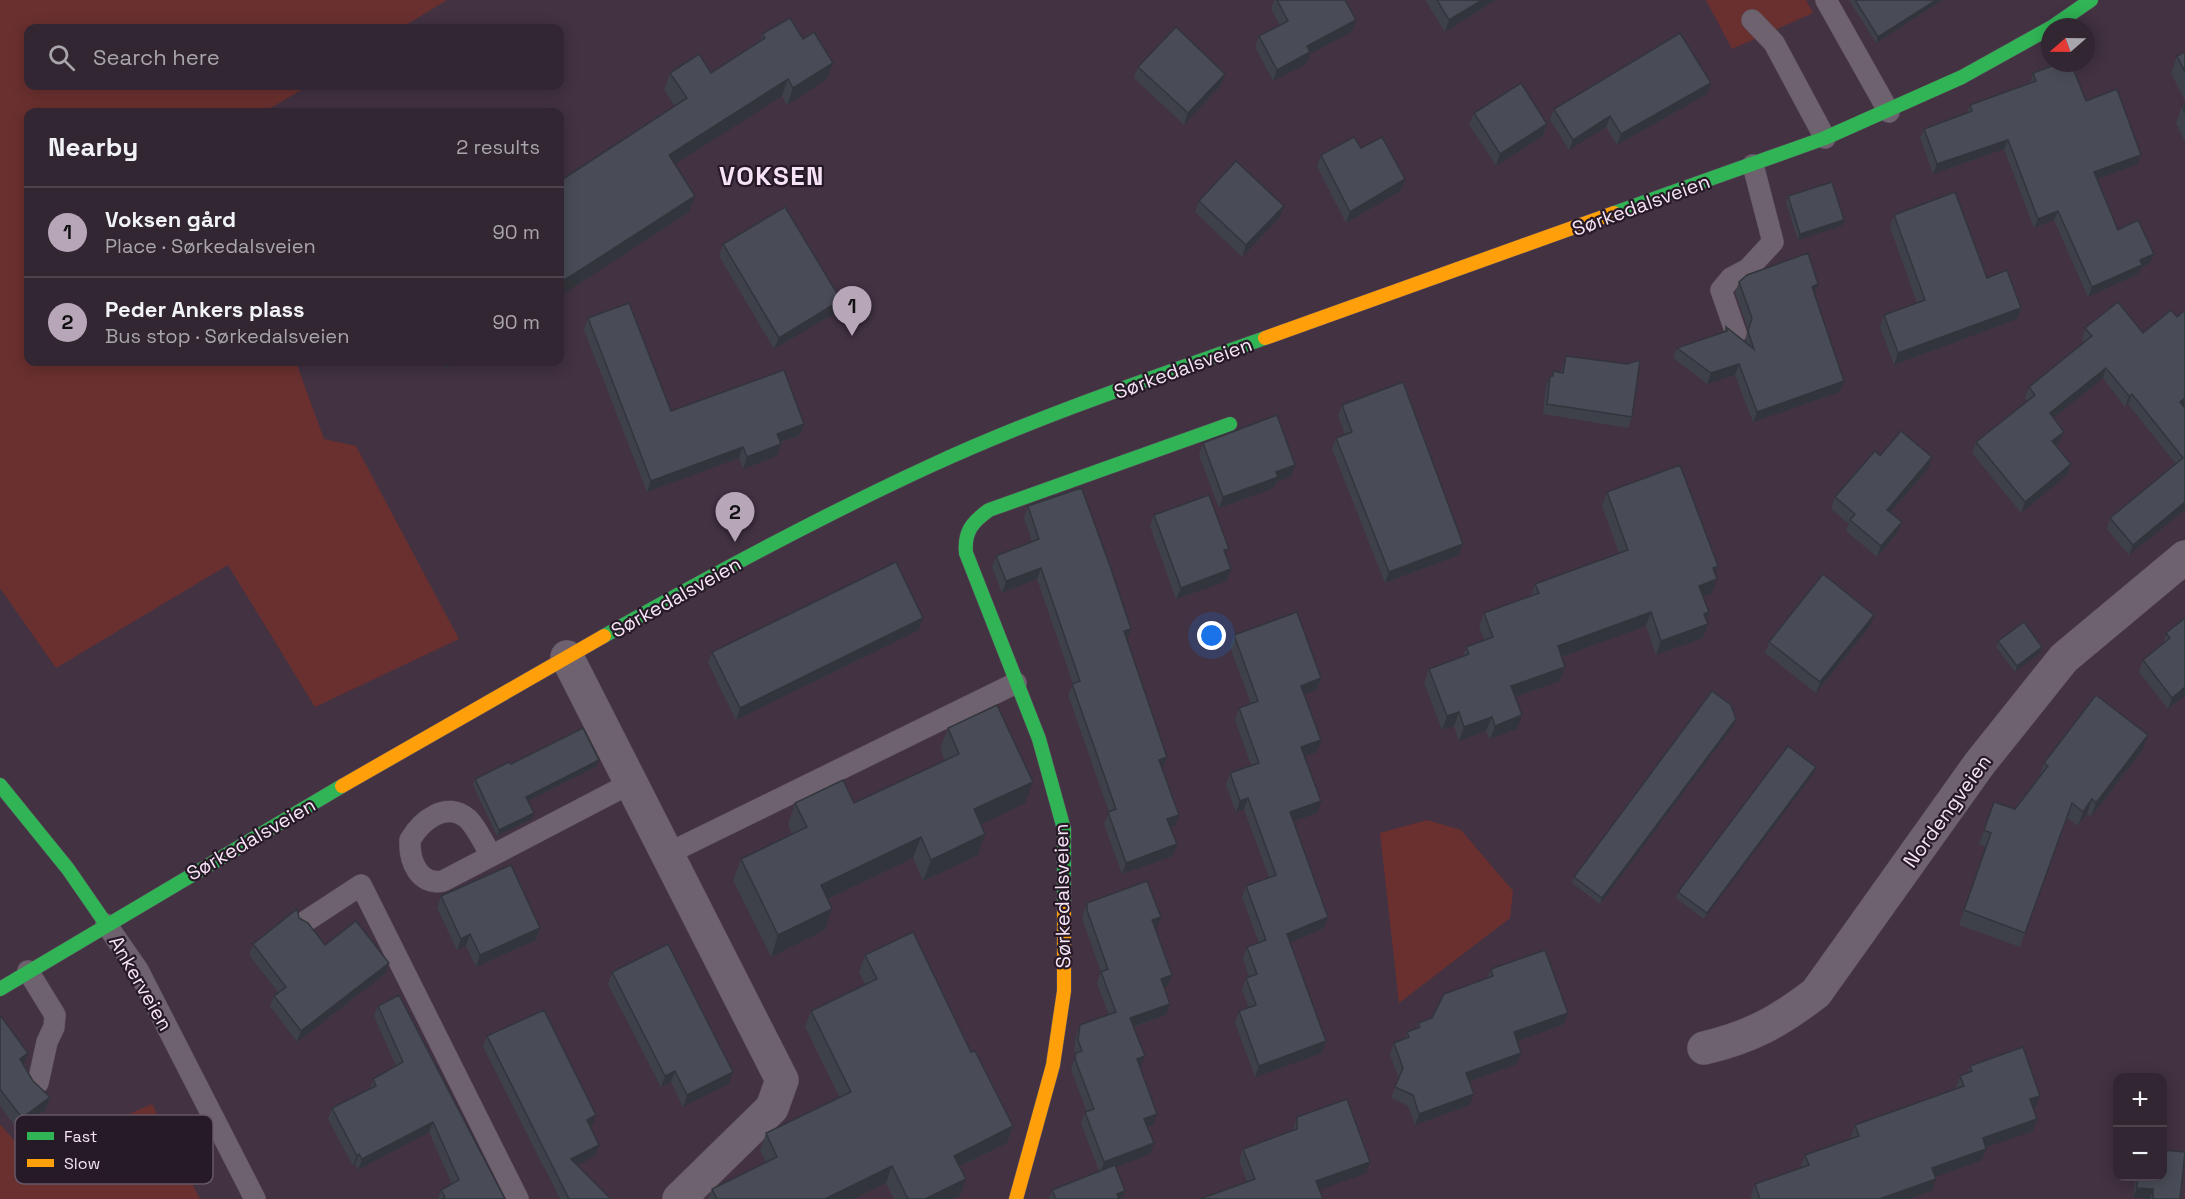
<!DOCTYPE html>
<html lang="en">
<head>
<meta charset="utf-8">
<style>
	body { margin:0; font-family:"Space Grotesk",sans-serif; background:#3a2e3a; color:#f1f3f6 }
	.controls { position:absolute; right:18px; bottom:18px; display:grid; overflow:hidden; border-radius:12px; box-shadow:0 3px 15px #0003 }
	.controls button { width:54px; height:54px; display:grid; place-items:center; padding:0; border:0; border-bottom:2px solid #4d434d; background:#322632; color:#f1f3f6; font:30px sans-serif }
	.compass { position:absolute; left:2041px; top:18px; width:54px; height:54px; border-radius:50%; background:#322632; box-shadow:0 3px 15px #0003; rotate:250deg }
	.you { position:absolute; left:1212px; top:636px; width:21px; height:21px; margin:-15px; border:4px solid #fff; border-radius:50%; background:#1a73e8; box-shadow:0 0 0 9px #1a73e833 }
	.badge { display:grid; place-items:center; width:39px; height:39px; border-radius:50%; background:#b7a6b7; color:#111; font-size:20px; font-weight:700 }
	.pin { position:absolute; translate:-50% -50px; filter:drop-shadow(0 2px 3px #0008) }
	.pin::after { content:''; position:absolute; top:32px; width:21px; height:18px; background:inherit; clip-path:polygon(0 0,100% 0,50% 100%) }
	.list { margin:0; padding:0; list-style:none }
	h2 { display:flex; justify-content:space-between; align-items:center; height:78px; margin:0; padding:0 24px; font-size:26px }
	h2 small { font-size:20px; font-weight:400; color:#a8a5ac }
	.list li { display:grid; grid-template-columns:39px 1fr auto; gap:18px; align-items:center; box-sizing:border-box; height:90px; padding:0 24px; border-top:2px solid #4d434d }
	.list b { display:block; font-size:22px; white-space:nowrap }
	.list p { margin:0; font-size:20px; white-space:nowrap; color:#a8a5ac }
	.list em { font-size:20px; font-style:normal; color:#a8a5ac }
	.icon { flex:none; width:33px; height:33px; fill:none; stroke:currentColor; stroke-width:2; stroke-linecap:round; stroke-linejoin:round }
	.map { position:relative; flex:none; width:2185px; height:1199px; overflow:hidden }
	.search { position:absolute; background:#322632; box-shadow:0 3px 15px #0003; left:24px; top:24px; width:540px; height:66px; display:flex; align-items:center; gap:15px; box-sizing:border-box; padding:0 21px; border-radius:12px; color:#a8a5ac; font-size:22px }
	.panel { position:absolute; background:#322632; box-shadow:0 3px 15px #0003; left:24px; top:108px; width:540px; height:258px; border-radius:12px }
	.map>svg:first-child { display:block }
	.green { fill:#6a302f }
	.lines { fill:none; stroke-linecap:round; stroke-linejoin:round }
	.lane-casing { stroke:#5d4f5e; stroke-width:22 }
	.street-casing { stroke:#5d4f5e; stroke-width:34 }
	.fast-casing { stroke:#5d4f5e; stroke-width:15 }
	.slow-casing { stroke:#5d4f5e; stroke-width:15 }
	.lane { stroke:#6e626e; stroke-width:21 }
	.street { stroke:#6e626e; stroke-width:33 }
	.fast { stroke:#30b455; stroke-width:14 }
	.slow { stroke:#ff9f0a; stroke-width:14 }
	.wall { fill:#3f414a }
	.shaded-wall { fill:#33353c }
	.building { fill:#494c56; stroke:#33353c; stroke-width:1.5 }
	.labels { text-anchor:middle; dominant-baseline:central; stroke-width:4.5; stroke-linejoin:round; paint-order:stroke }
	.street-label { font-size:20px; fill:#f6e4f6; stroke:#271a27 }
	.district-label { font-size:26px; font-weight:bold; letter-spacing:1.5px; fill:#f6e4f6; stroke:#271a27 }
	.key { fill:#271a27; stroke:#655765; stroke-width:1.5 }
	.key-label { font-size:16px; fill:#f6e4f6 }
</style>
</head>
<body>
<div class="map">
<svg width="2185" height="1199" viewBox="0 0 2185 1199">
	<rect width="100%" height="100%" fill="#423242"/>
	<g class="green">
		<polygon points="0,0 447,0 401,28 28,28 28,86 308,86 264,112 28,112 28,362 296,362 324,439 356,446 459,639 315,707 228,565 56,668 0,588"/>
		<polygon points="1706,0 1806,0 1813,13 1732,49"/>
		<polygon points="1427,820 1461,830 1513,891 1510,918 1399,1003 1380,833"/>
		<polygon points="152,1104 200,1199 0,1199 0,1124 29,1158"/>
	</g>
	<g class="lines">
		<defs>
			<g id="lane">
				<polyline points="1826,0 1889,112"/>
				<polyline points="1752,20 1774,43 1825,138"/>
				<polyline points="1736,333 1721,290 1731,278 1748,269 1773,242 1753,165"/>
				<polyline points="667,854 1016,683"/>
				<path d="M491,855C484,844 477,828 468,819C446,800 421,821 410,840C409,861 419,886 443,881L631,783"/>
				<polyline points="306,921 361,885 518,1199"/>
				<polyline points="106,924 138,970 255,1199"/>
				<polyline points="28,971 55,1015 54,1027 47,1042 38,1083"/>
			</g>
			<g id="street">
				<polyline points="567,657 782,1080 772,1108 679,1199"/>
				<path d="M1704,1048C1751,1037 1778,1022 1816,993L1980,763L2064,658L2185,557"/>
			</g>
			<g id="fast">
				<polyline points="2052,27 2091,0"/>
				<polyline points="1614,213 1825,138 1962,77 2050,28"/>
				<path d="M604,636C710,576 819,517 930,466C1038,416 1152,378 1265,338"/>
				<polyline points="0,785 68,869 106,924"/>
				<path d="M1064,910V829L1039,739L966,553C964,532 972,522 989,510L1230,424"/>
				<polyline points="0,989 342,786"/>
			</g>
			<g id="slow">
				<polyline points="1265,338 1614,213"/>
				<polyline points="342,786 604,636"/>
				<polyline points="1016,1199 1053,1065 1064,991 1064,910"/>
			</g>
		</defs>
		<use href="#lane" class="lane-casing"/>
		<use href="#street" class="street-casing"/>
		<use href="#fast" class="fast-casing"/>
		<use href="#slow" class="slow-casing"/>
		<use href="#lane" class="lane"/>
		<use href="#street" class="street"/>
		<use href="#fast" class="fast"/>
		<use href="#slow" class="slow"/>
	</g>
	<g class="wall">
		<polygon points="1274,0 1345,0 1356,20 1352,32 1310,54 1306,64 1273,81 1255,47 1259,36 1280,25 1271,9"/>
		<polygon points="1425,0 1496,0 1445,32"/>
		<polygon points="1849,0 1943,0 1876,43"/>
		<polygon points="762,34 803,39 833,63 827,79 787,105 782,96 675,164 689,212 560,296 560,181 675,106 664,90 670,73 711,73 760,42"/>
		<polygon points="2185,52 2185,101 2171,73 2177,56"/>
		<polygon points="1138,67 1225,74 1221,85 1184,125 1134,78"/>
		<polygon points="2033,73 2086,101 2141,155 2138,164 2097,179 2118,230 2154,254 2150,263 2141,268 2138,274 2088,297 2054,220 2034,228 2004,149 1933,174 1920,138 1924,129 1967,113 1970,105 2030,83"/>
		<polygon points="1711,83 1707,94 1617,145 1606,127 1569,150 1550,120 1554,109"/>
		<polygon points="2185,105 2185,142 2176,123 2182,106"/>
		<polygon points="1474,113 1547,124 1543,136 1496,166 1469,124"/>
		<polygon points="1361,148 1405,179 1401,191 1346,223 1317,166 1321,155"/>
		<polygon points="1788,196 1842,226 1798,240 1786,202"/>
		<polygon points="1199,201 1280,217 1242,257 1195,212"/>
		<polygon points="1894,215 1987,278 2021,308 2017,319 1894,365 1880,327 1884,315 1917,303 1890,227"/>
		<polygon points="723,244 841,300 837,312 774,349 719,256"/>
		<polygon points="1739,282 1814,295 1844,381 1840,392 1753,422 1735,375 1707,384 1673,358 1677,348 1724,332 1726,327 1745,342 1748,329 1735,293"/>
		<polygon points="588,318 671,411 804,424 800,435 780,443 777,456 743,469 739,458 647,492 584,330"/>
		<polygon points="2085,328 2183,406 2185,510 2129,555 2107,529 2110,518 2176,464 2128,404 2125,407 2103,378 2053,418 2064,432 2060,442 2056,446 2071,464 2067,475 2021,513 1972,453 1976,442 2027,401 2025,398 2029,387 2085,342 2082,339"/>
		<polygon points="1566,356 1632,417 1628,428 1543,414 1546,386 1550,376 1551,376 1553,371 1561,372"/>
		<polygon points="442,362 458,362 446,369"/>
		<polygon points="1342,405 1463,544 1459,555 1385,583 1332,449 1336,438 1345,435 1338,416"/>
		<polygon points="1203,443 1291,477 1276,482 1274,488 1219,508 1199,455"/>
		<polygon points="1880,456 1928,469 1891,512 1902,522 1897,533 1877,557 1846,531 1849,524 1831,509 1835,497"/>
		<polygon points="1607,492 1718,566 1715,575 1712,593 1703,596 1709,612 1706,620 1708,624 1703,638 1656,655 1646,626 1562,657 1565,667 1560,681 1515,697 1517,729 1490,739 1486,731 1459,741 1454,726 1442,730 1424,683 1429,669 1463,657 1466,647 1484,640 1479,627 1484,613 1531,596 1535,584 1619,553 1602,506"/>
		<polygon points="1028,506 1127,640 1167,757 1163,768 1175,826 1171,828 1177,844 1173,856 1122,874 1104,824 1109,812 1068,695 1073,684 1037,579 1002,593 992,567 996,556 1032,541 1024,518"/>
		<polygon points="1154,515 1226,556 1227,581 1176,599 1150,526"/>
		<polygon points="1874,615 1870,626 1816,693 1765,653 1769,642"/>
		<polygon points="2185,618 2185,695 2168,709 2139,672 2143,660 2163,645 2166,633"/>
		<polygon points="919,630 736,720 708,663 712,652"/>
		<polygon points="1234,635 1321,678 1317,690 1305,694 1317,752 1304,756 1317,813 1294,821 1328,917 1324,928 1290,943 1322,1053 1255,1077 1235,1023 1239,1011 1249,1008 1242,990 1246,978 1249,977 1243,959 1247,947 1259,943 1242,897 1246,886 1269,878 1244,809 1236,812 1226,785 1230,773 1251,765 1235,720 1239,708 1251,704 1230,647"/>
		<polygon points="1998,641 2042,647 2040,653 2015,672 1996,647"/>
		<polygon points="1734,725 1600,904 1572,883 1574,877"/>
		<polygon points="948,728 1025,803 981,824 978,855 923,881 913,858 828,899 825,930 771,957 733,880 741,859 792,834 788,825 795,803 854,803 945,761 940,749"/>
		<polygon points="2143,749 2091,817 2087,814 2078,826 2066,817 2020,947 1959,925 1986,847 1979,844 1994,802 2015,809 2039,777 2044,763"/>
		<polygon points="511,764 597,766 528,801 534,813 532,819 497,836 473,785 475,779"/>
		<polygon points="1816,767 1814,773 1704,919 1676,898 1678,892"/>
		<polygon points="441,896 540,928 536,940 476,967 466,946 457,950 437,908"/>
		<polygon points="1087,903 1157,928 1155,929 1168,986 1164,988 1166,1015 1134,1027 1141,1067 1140,1068 1153,1125 1148,1127 1150,1154 1115,1167 1122,1199 1049,1199 1052,1190 1099,1171 1081,1123 1085,1112 1087,1112 1071,1070 1076,1054 1074,1050 1076,1036 1080,1025 1109,1015 1097,983 1101,972 1083,921 1083,914"/>
		<polygon points="253,944 325,945 385,974 297,1042 270,1006 274,996 278,992 249,955"/>
		<polygon points="865,955 971,1052 1013,1126 1007,1143 959,1167 960,1196 953,1199 894,1199 886,1183 854,1199 708,1199 712,1189 766,1162 760,1150 766,1133 840,1098 805,1027 811,1011 865,984 859,972"/>
		<polygon points="1491,969 1564,1024 1517,1041 1521,1053 1517,1064 1469,1082 1470,1105 1415,1125 1408,1106 1391,1098 1399,1078 1390,1055 1394,1043 1405,1039 1407,1032 1416,1029 1418,1023 1432,1018 1488,977"/>
		<polygon points="612,972 729,1084 683,1107 671,1082 661,1087 608,984"/>
		<polygon points="378,1006 505,1199 438,1199 441,1190 452,1184 429,1132 358,1170 355,1165 353,1166 328,1119 332,1108 370,1089 373,1079 396,1066 374,1016"/>
		<polygon points="0,1015 24,1064 33,1081 50,1097 46,1109 18,1130 0,1106"/>
		<polygon points="487,1036 592,1126 591,1127 599,1145 595,1156 577,1165 611,1199 560,1199 483,1047"/>
		<polygon points="1970,1066 2040,1096 2036,1107 2033,1108 2037,1119 2033,1131 1986,1147 1986,1149 1982,1160 1935,1177 1932,1191 1908,1199 1752,1199 1751,1196 1755,1184 1801,1168 1801,1166 1805,1155 1852,1138 1851,1136 1855,1125 1956,1089 1956,1087 1960,1076 1968,1073"/>
		<polygon points="1297,1117 1366,1173 1247,1182 1239,1160 1243,1149 1293,1131"/>
		<polygon points="2136,1176 2163,1176 2180,1199 2150,1199 2133,1197"/>
	</g>
	<g class="shaded-wall">
		<polygon points="1482,0 1496,0 1445,32 1449,20"/>
		<polygon points="1936,0 1943,0 1876,43 1878,37"/>
		<polygon points="1356,20 1352,32 1310,54 1306,64 1273,81 1277,70 1307,46"/>
		<polygon points="833,63 827,79 787,105 793,88"/>
		<polygon points="1225,74 1221,85 1184,125 1188,113"/>
		<polygon points="788,79 782,96 663,172 669,155"/>
		<polygon points="1711,83 1707,94 1617,145 1621,134"/>
		<polygon points="1610,116 1606,127 1569,150 1573,140"/>
		<polygon points="1547,124 1543,136 1496,166 1500,154"/>
		<polygon points="2008,140 2004,149 1933,174 1937,164"/>
		<polygon points="2141,155 2138,164 2090,182 2094,172"/>
		<polygon points="1405,179 1401,191 1346,223 1350,212"/>
		<polygon points="695,196 689,212 560,296 560,283"/>
		<polygon points="1284,206 1280,217 1242,257 1246,245"/>
		<polygon points="2058,211 2054,220 2034,228 2038,219"/>
		<polygon points="1844,220 1842,226 1798,240 1800,234"/>
		<polygon points="2154,254 2150,263 2141,268 2138,274 2088,297 2092,287 2140,260"/>
		<polygon points="1818,284 1815,295 1812,287"/>
		<polygon points="841,300 837,312 774,349 779,338"/>
		<polygon points="2021,308 2017,319 1894,365 1898,353"/>
		<polygon points="449,362 458,362 446,369"/>
		<polygon points="1739,364 1735,375 1707,384 1711,373"/>
		<polygon points="2106,368 2103,378 2046,424 2050,413"/>
		<polygon points="1844,381 1840,392 1753,422 1757,412"/>
		<polygon points="2132,394 2128,404 2125,407 2129,396"/>
		<polygon points="2185,398 2185,405 2176,412 2180,402"/>
		<polygon points="804,424 800,435 773,445 777,434"/>
		<polygon points="2064,432 2060,442 2049,451 2052,441"/>
		<polygon points="781,444 777,456 743,469 747,457"/>
		<polygon points="743,447 739,458 647,492 651,481"/>
		<polygon points="1932,457 1928,469 1883,521 1887,510"/>
		<polygon points="2071,464 2067,475 2021,513 2025,502"/>
		<polygon points="1295,465 1291,477 1276,482 1274,488 1219,508 1223,497 1276,472"/>
		<polygon points="2185,502 2185,510 2129,555 2133,545"/>
		<polygon points="1902,522 1897,533 1877,557 1881,546"/>
		<polygon points="1463,544 1459,555 1385,583 1389,572"/>
		<polygon points="1718,566 1713,580 1713,568"/>
		<polygon points="1041,568 1037,579 1002,593 1006,581"/>
		<polygon points="1231,569 1227,581 1176,599 1181,588"/>
		<polygon points="1717,579 1712,593 1694,600 1699,586"/>
		<polygon points="1651,612 1646,626 1553,660 1558,646"/>
		<polygon points="1709,612 1705,625 1708,624 1703,638 1656,655 1661,641 1704,614"/>
		<polygon points="1874,615 1870,626 1816,693 1820,682"/>
		<polygon points="923,618 919,630 736,720 740,708"/>
		<polygon points="1131,629 1127,640 1124,631"/>
		<polygon points="2042,647 2040,653 2015,672 2017,666"/>
		<polygon points="1565,667 1560,681 1506,700 1511,686"/>
		<polygon points="1321,678 1317,690 1297,697 1301,686"/>
		<polygon points="2185,687 2185,695 2168,709 2172,698"/>
		<polygon points="1459,712 1454,726 1442,730 1447,716"/>
		<polygon points="1522,715 1517,729 1490,739 1495,726"/>
		<polygon points="1492,717 1486,731 1459,741 1464,727"/>
		<polygon points="1736,719 1734,725 1600,904 1602,898"/>
		<polygon points="2148,735 2143,749 2091,817 2096,803"/>
		<polygon points="1321,740 1317,752 1297,759 1301,747"/>
		<polygon points="1167,757 1163,768 1155,771 1159,760"/>
		<polygon points="599,760 597,766 524,803 526,797"/>
		<polygon points="1816,767 1814,773 1704,919 1707,913"/>
		<polygon points="1033,782 1025,803 967,831 974,809"/>
		<polygon points="1248,798 1244,809 1236,812 1240,801"/>
		<polygon points="2092,799 2087,814 2078,826 2083,812"/>
		<polygon points="1321,801 1317,813 1286,824 1290,812"/>
		<polygon points="534,813 532,819 497,836 499,830"/>
		<polygon points="1179,815 1175,826 1163,830 1167,819"/>
		<polygon points="985,834 978,855 923,881 931,860"/>
		<polygon points="921,837 913,858 813,906 821,885"/>
		<polygon points="1177,844 1173,856 1122,874 1126,863"/>
		<polygon points="832,909 825,930 771,957 778,935"/>
		<polygon points="1161,917 1157,928 1148,931 1152,920"/>
		<polygon points="1328,917 1324,928 1283,946 1287,934"/>
		<polygon points="540,928 536,940 476,967 480,955"/>
		<polygon points="470,934 466,946 457,950 461,939"/>
		<polygon points="389,963 385,974 297,1042 301,1031"/>
		<polygon points="1172,975 1168,986 1157,990 1161,979"/>
		<polygon points="1170,1004 1166,1015 1126,1029 1130,1018"/>
		<polygon points="1568,1013 1564,1024 1510,1044 1514,1032"/>
		<polygon points="1326,1041 1322,1053 1255,1077 1259,1066"/>
		<polygon points="28,1053 24,1064 16,1070 20,1059"/>
		<polygon points="1521,1053 1517,1064 1462,1084 1466,1073"/>
		<polygon points="1145,1056 1141,1067 1133,1070 1137,1059"/>
		<polygon points="675,1071 671,1082 661,1087 665,1076"/>
		<polygon points="733,1072 729,1084 683,1107 687,1095"/>
		<polygon points="1474,1094 1470,1105 1415,1125 1419,1114"/>
		<polygon points="2040,1096 2036,1107 2026,1111 2030,1099"/>
		<polygon points="50,1097 46,1109 18,1130 22,1118"/>
		<polygon points="1157,1114 1153,1125 1141,1129 1144,1119"/>
		<polygon points="596,1115 592,1126 583,1131 587,1120"/>
		<polygon points="2037,1119 2033,1131 1978,1150 1983,1138"/>
		<polygon points="433,1122 429,1132 358,1170 362,1159"/>
		<polygon points="1013,1126 1007,1143 948,1172 954,1156"/>
		<polygon points="1154,1143 1150,1154 1100,1173 1104,1162"/>
		<polygon points="599,1145 595,1156 567,1171 571,1159"/>
		<polygon points="1986,1149 1982,1160 1928,1180 1932,1168"/>
		<polygon points="359,1154 355,1165 353,1166 357,1156"/>
		<polygon points="1370,1162 1366,1173 1312,1193 1316,1181"/>
		<polygon points="892,1166 886,1183 854,1199 825,1199"/>
		<polygon points="966,1179 960,1196 953,1199 925,1199"/>
		<polygon points="1936,1179 1932,1191 1908,1199 1882,1199 1882,1198"/>
		<polygon points="2137,1188 2153,1189 2150,1199 2133,1197"/>
		<polygon points="1125,1191 1122,1199 1115,1199 1117,1194"/>
	</g>
	<g class="building">
		<polygon points="1277,0 1345,0 1356,20 1307,46 1310,52 1277,70 1259,36 1288,21"/>
		<polygon points="1437,0 1482,0 1449,20"/>
		<polygon points="1855,0 1936,0 1878,37"/>
		<polygon points="790,18 803,39 814,32 833,63 793,88 788,79 669,155 695,196 560,283 560,181 687,98 670,73 699,54 711,73 765,38 762,34"/>
		<polygon points="1176,27 1225,74 1188,113 1138,67"/>
		<polygon points="1680,33 1711,83 1621,134 1610,116 1573,140 1554,109"/>
		<polygon points="2185,52 2185,72 2177,56"/>
		<polygon points="2060,63 2071,63 2086,101 2117,89 2141,155 2094,172 2118,230 2138,220 2154,254 2140,260 2142,265 2092,287 2058,211 2038,219 2008,140 1937,164 1924,129 1972,111 1970,105 2036,81 2033,73"/>
		<polygon points="1521,83 1547,124 1500,154 1474,113"/>
		<polygon points="2185,105 2185,113 2182,106"/>
		<polygon points="1354,137 1361,148 1382,137 1405,179 1350,212 1321,155"/>
		<polygon points="1236,161 1284,206 1246,245 1199,201"/>
		<polygon points="1832,182 1844,220 1800,234 1788,196"/>
		<polygon points="1955,192 1987,278 2007,270 2021,308 1898,353 1884,315 1925,300 1894,215"/>
		<polygon points="785,207 841,300 779,338 723,244"/>
		<polygon points="1808,253 1818,284 1812,287 1844,381 1757,412 1739,364 1711,373 1677,348 1727,331 1726,327 1754,349 1748,331 1752,318 1739,282 1747,275"/>
		<polygon points="2118,302 2143,333 2171,310 2177,317 2184,311 2185,312 2185,398 2180,402 2185,408 2185,502 2133,545 2110,518 2183,458 2132,394 2129,396 2106,368 2050,413 2064,432 2052,441 2071,464 2025,502 1976,442 2035,395 2029,387 2092,336 2085,328"/>
		<polygon points="629,303 671,411 784,370 804,424 777,434 781,444 747,457 743,447 651,481 588,318"/>
		<polygon points="1566,356 1627,364 1640,360 1632,417 1547,404 1550,376 1553,376 1553,371 1563,373"/>
		<polygon points="1403,382 1463,544 1389,572 1336,438 1352,432 1342,405"/>
		<polygon points="1277,415 1295,465 1276,472 1278,477 1223,497 1203,443"/>
		<polygon points="1901,431 1932,457 1887,510 1902,522 1881,546 1850,520 1855,514 1835,497 1875,451 1880,456"/>
		<polygon points="1680,465 1718,566 1713,568 1717,579 1699,586 1709,612 1704,614 1708,624 1661,641 1651,612 1558,646 1565,667 1511,686 1522,715 1495,726 1492,717 1464,727 1459,712 1447,716 1429,669 1469,654 1466,647 1493,637 1484,613 1539,593 1535,584 1628,550 1607,492"/>
		<polygon points="1078,489 1082,489 1110,566 1131,629 1124,631 1167,757 1159,760 1179,815 1167,819 1177,844 1126,863 1108,812 1116,809 1072,684 1080,681 1041,568 1006,581 996,556 1039,539 1028,506"/>
		<polygon points="1209,495 1229,549 1224,550 1231,569 1181,588 1154,515"/>
		<polygon points="896,562 923,618 740,708 712,652"/>
		<polygon points="1823,574 1874,615 1820,682 1769,642"/>
		<polygon points="1297,612 1321,678 1301,686 1321,740 1301,747 1321,801 1290,812 1328,917 1287,934 1326,1041 1259,1066 1239,1011 1256,1005 1246,978 1257,974 1247,947 1266,940 1246,886 1276,875 1248,798 1240,801 1230,773 1259,763 1239,708 1258,701 1234,635"/>
		<polygon points="2185,618 2185,687 2172,698 2143,660 2170,638 2166,633"/>
		<polygon points="2024,622 2042,647 2017,666 1998,641"/>
		<polygon points="1712,691 1731,705 1736,719 1602,898 1574,877"/>
		<polygon points="2096,695 2148,735 2096,803 2092,799 2083,812 2072,803 2025,933 1964,910 1991,833 1984,830 1994,802 2015,809 2048,766 2044,763"/>
		<polygon points="997,705 1033,782 974,809 985,834 931,860 921,837 821,885 832,909 778,935 741,859 807,827 795,803 843,780 854,803 959,754 948,728"/>
		<polygon points="583,728 599,760 526,797 534,813 499,830 475,779 509,762 511,764"/>
		<polygon points="1788,746 1816,767 1707,913 1678,892"/>
		<polygon points="511,865 540,928 480,955 470,934 461,939 441,896"/>
		<polygon points="1147,881 1161,917 1152,920 1172,975 1161,979 1170,1004 1130,1018 1145,1056 1137,1059 1157,1114 1144,1119 1154,1143 1104,1162 1085,1112 1094,1109 1075,1059 1076,1053 1082,1051 1078,1040 1080,1025 1116,1012 1101,972 1108,969 1087,910 1087,903"/>
		<polygon points="297,909 299,918 308,923 325,945 356,921 389,963 301,1031 274,996 286,987 253,944"/>
		<polygon points="913,932 971,1052 975,1051 1013,1126 954,1156 966,1179 925,1199 908,1199 892,1166 825,1199 717,1199 712,1189 777,1157 766,1133 851,1092 811,1011 877,979 865,955"/>
		<polygon points="668,944 733,1072 687,1095 675,1071 665,1076 612,972"/>
		<polygon points="1545,950 1568,1013 1514,1032 1521,1053 1466,1073 1474,1094 1419,1114 1413,1095 1395,1087 1403,1068 1394,1043 1409,1037 1407,1032 1420,1027 1418,1023 1432,1018 1444,994 1493,976 1491,969"/>
		<polygon points="399,995 505,1199 442,1199 445,1197 441,1190 459,1180 433,1122 362,1159 359,1154 357,1156 332,1108 376,1086 373,1079 403,1062 378,1006"/>
		<polygon points="544,1010 596,1115 587,1120 599,1145 571,1159 611,1199 569,1199 487,1036"/>
		<polygon points="0,1015 28,1053 20,1059 33,1081 50,1097 22,1118 0,1089"/>
		<polygon points="2023,1047 2040,1096 2030,1099 2037,1119 1983,1138 1986,1149 1932,1168 1936,1179 1882,1198 1883,1199 1760,1199 1755,1184 1809,1165 1805,1155 1859,1136 1855,1125 1964,1086 1960,1076 1972,1071 1970,1066"/>
		<polygon points="1347,1099 1370,1162 1316,1181 1323,1199 1200,1199 1255,1179 1243,1149 1297,1129 1297,1117"/>
		<polygon points="2163,1150 2185,1152 2180,1199 2153,1199 2153,1189 2137,1188 2138,1176 2163,1176"/>
		<polygon points="1115,1165 1125,1191 1117,1194 1119,1199 1056,1199 1052,1190"/>
	</g>
	<g class="labels">
		<g class="street-label">
			<text transform="translate(1641 205) rotate(-20)">Sørkedalsveien</text>
			<text transform="translate(1183 368) rotate(-20)">Sørkedalsveien</text>
			<text transform="translate(676 597) rotate(-29)">Sørkedalsveien</text>
			<text transform="translate(1947 811) rotate(-54)">Nordengveien</text>
			<text transform="translate(251 839) rotate(-30)">Sørkedalsveien</text>
			<text transform="translate(1062 896) rotate(-91)">Sørkedalsveien</text>
			<text transform="translate(141 983) rotate(60)">Ankerveien</text>
		</g>
		<g class="district-label">
			<text x="772" y="176">VOKSEN</text>
		</g>
	</g>
	<rect x="15" y="1115" width="198" height="69" rx="9" class="key"/>
	<rect x="27" y="1132" width="27" height="8" fill="#30b455"/>
	<rect x="27" y="1159" width="27" height="8" fill="#ff9f0a"/>
	<g class="key-label">
		<text x="64" y="1142">Fast</text>
		<text x="64" y="1169">Slow</text>
	</g>
</svg>
<div class="controls">
<button>+</button>
<button>−</button>
</div>
<svg class="compass" viewBox="-18 -18 36 36"><path d="M0-13l5 13h-10z" fill="#e53935"/><path d="M0 13l5-13h-10z" fill="#a8a5ac"/></svg>
<div class="you"></div>
<div class="pin badge" style="left:852px;top:336px">1</div>
<div class="pin badge" style="left:735px;top:542px">2</div>
<div class="search"><svg class="icon" aria-label="search" viewBox="0 0 24 24"><circle cx="10" cy="10" r="6"/><path d="M15 15l6 6"/></svg>Search here</div>
<section class="panel">
<h2>Nearby<small>2 results</small></h2>
<ul class="list">
<li><span class="badge">1</span><div><b>Voksen gård</b><p>Place · Sørkedalsveien</p></div><em>90 m</em></li>
<li><span class="badge">2</span><div><b>Peder Ankers plass</b><p>Bus stop · Sørkedalsveien</p></div><em>90 m</em></li>
</ul>
</section>
</div>
</body>
</html>
